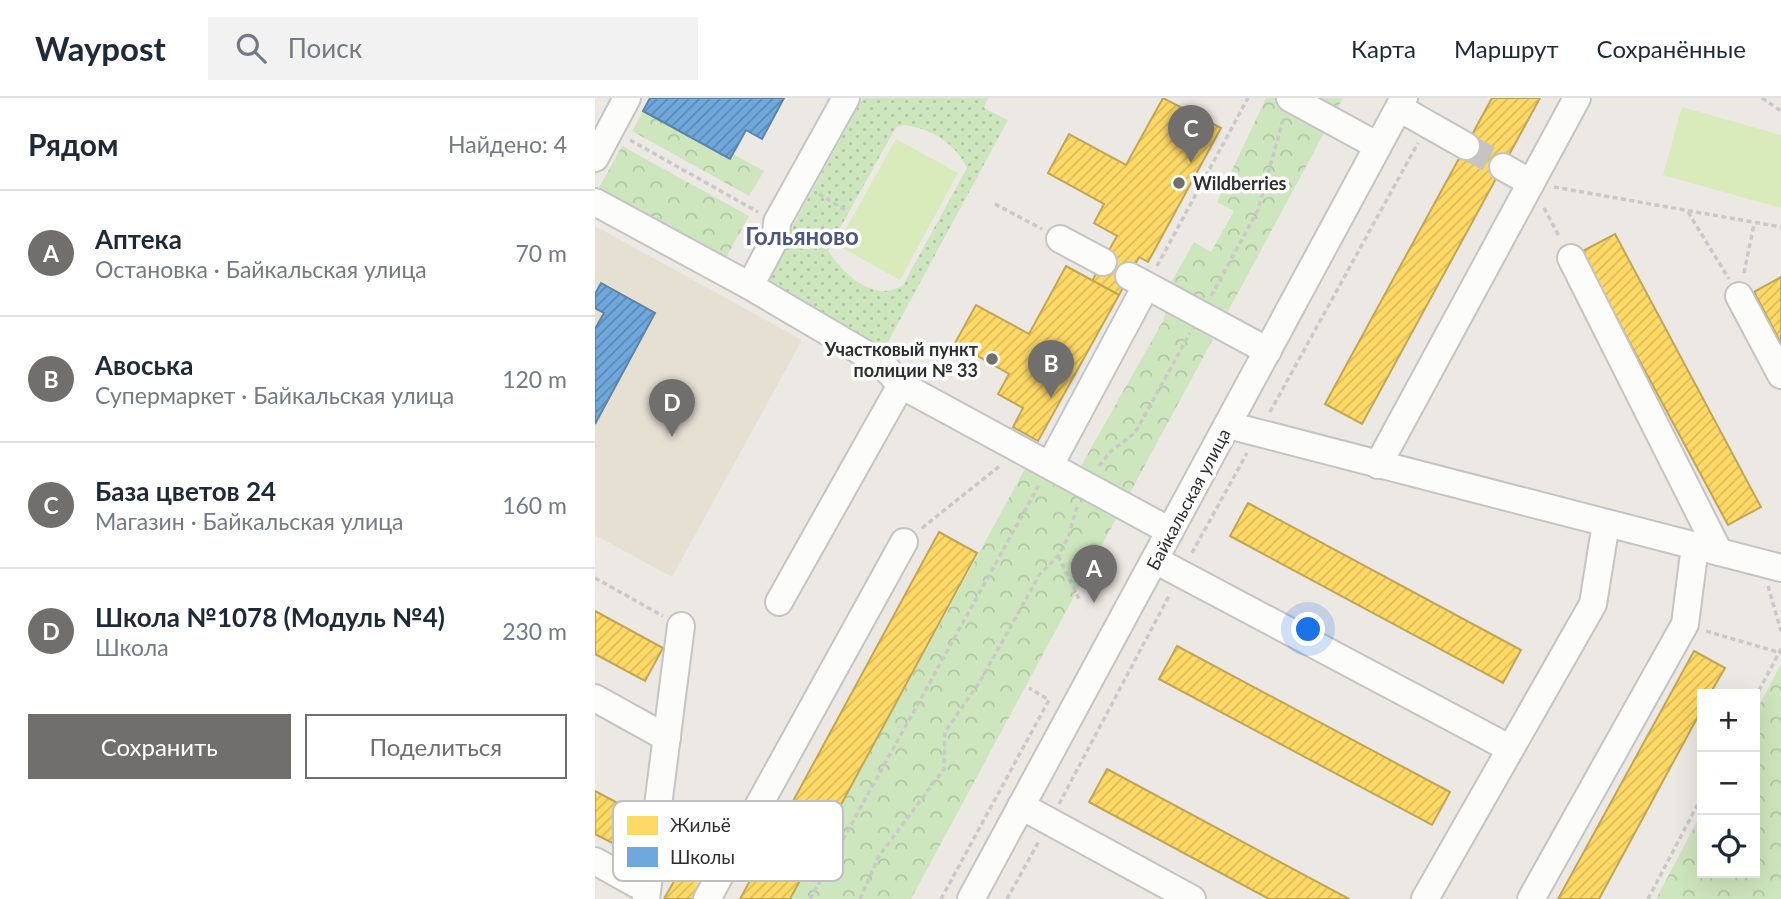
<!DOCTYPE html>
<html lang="ru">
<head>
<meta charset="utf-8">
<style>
	body { margin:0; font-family:Lato,sans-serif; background:#f2f2f3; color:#1f2937 }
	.controls { position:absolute; right:21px; bottom:21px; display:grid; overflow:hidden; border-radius:0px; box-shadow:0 7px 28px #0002 }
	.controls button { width:63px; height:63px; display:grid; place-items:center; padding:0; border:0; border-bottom:2px solid #e0e1e3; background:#fff; color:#1f2937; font:35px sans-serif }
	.you { position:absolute; left:714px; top:532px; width:24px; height:24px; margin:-18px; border:5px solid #fff; border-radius:50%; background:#1a73e8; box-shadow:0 0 0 10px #1a73e833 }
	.badge { display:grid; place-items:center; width:46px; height:46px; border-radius:50%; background:#706f6e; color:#fff; font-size:23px; font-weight:700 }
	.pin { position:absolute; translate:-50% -58px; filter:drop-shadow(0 2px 4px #0008) }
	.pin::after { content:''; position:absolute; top:37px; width:24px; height:21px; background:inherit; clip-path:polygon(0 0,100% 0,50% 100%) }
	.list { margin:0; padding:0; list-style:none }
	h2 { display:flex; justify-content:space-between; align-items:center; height:91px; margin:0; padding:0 28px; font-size:30px }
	h2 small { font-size:23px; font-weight:400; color:#747a83 }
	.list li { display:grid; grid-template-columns:46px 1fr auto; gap:21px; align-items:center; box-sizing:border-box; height:126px; padding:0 28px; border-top:2px solid #e0e1e3 }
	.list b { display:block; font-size:26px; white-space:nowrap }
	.list p { margin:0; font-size:23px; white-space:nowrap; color:#747a83 }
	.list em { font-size:23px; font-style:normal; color:#747a83 }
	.actions { display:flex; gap:14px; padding:21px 28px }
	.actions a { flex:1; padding:16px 0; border:2px solid #706f6e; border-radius:0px; text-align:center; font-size:24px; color:#706f6e }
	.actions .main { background:#706f6e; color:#fff }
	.icon { flex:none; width:38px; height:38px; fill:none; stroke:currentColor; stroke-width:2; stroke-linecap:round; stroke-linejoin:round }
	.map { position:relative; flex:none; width:1186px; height:801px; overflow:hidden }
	header { display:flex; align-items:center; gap:42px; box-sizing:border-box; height:98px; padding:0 35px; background:#fff; border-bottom:2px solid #e0e1e3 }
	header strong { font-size:33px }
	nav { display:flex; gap:38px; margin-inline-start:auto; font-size:24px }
	.search { width:490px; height:63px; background:#f2f2f3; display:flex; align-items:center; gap:18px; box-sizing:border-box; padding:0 24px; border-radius:0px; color:#747a83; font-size:26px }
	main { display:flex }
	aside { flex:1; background:#fff }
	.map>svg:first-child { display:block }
	.education { fill:#e6e0d3 }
	.grass { fill:url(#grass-dots); fill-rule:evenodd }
	.forest { fill:url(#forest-crowns) }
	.pitch { fill:#d9eabb }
	.homes { fill:url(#homes-hatch); stroke:#c0a655; stroke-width:2 }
	.schools { fill:url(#schools-hatch); stroke:#5c83a8; stroke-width:2 }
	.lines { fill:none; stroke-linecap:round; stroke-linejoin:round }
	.minor-tunnel { stroke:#c6c3c0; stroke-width:26; stroke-dasharray:26 13; stroke-linecap:butt }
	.minor-casing { stroke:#c5c4c5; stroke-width:30 }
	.path { stroke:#c9c9c8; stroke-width:3.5; stroke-dasharray:5 3.5; stroke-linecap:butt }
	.minor { stroke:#fcfcfb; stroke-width:26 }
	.poi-dot { fill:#706f6e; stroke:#fff; stroke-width:2.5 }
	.labels { text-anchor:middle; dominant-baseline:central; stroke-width:7; stroke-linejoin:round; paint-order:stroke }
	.poi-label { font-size:18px; font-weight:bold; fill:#2e2e2e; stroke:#fff; text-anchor:start }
	.street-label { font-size:18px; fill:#2e2e2e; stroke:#fff }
	.district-label { font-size:24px; font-weight:bold; fill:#4d5680; stroke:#fff }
	.key { fill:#fff; stroke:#c0c0c0; stroke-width:2 }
	.key-label { font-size:19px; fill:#2e2e2e }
</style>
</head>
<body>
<header>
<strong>Waypost</strong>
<div class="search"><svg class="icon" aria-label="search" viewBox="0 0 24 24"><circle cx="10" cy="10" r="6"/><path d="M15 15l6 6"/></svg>Поиск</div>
<nav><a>Карта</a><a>Маршрут</a><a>Сохранённые</a></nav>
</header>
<main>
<aside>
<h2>Рядом<small>Найдено: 4</small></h2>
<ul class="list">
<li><span class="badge">A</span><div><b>Аптека</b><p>Остановка · Байкальская улица</p></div><em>70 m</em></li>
<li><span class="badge">B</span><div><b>Авоська</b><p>Супермаркет · Байкальская улица</p></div><em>120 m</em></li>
<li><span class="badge">C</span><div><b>База цветов 24</b><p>Магазин · Байкальская улица</p></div><em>160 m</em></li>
<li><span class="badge">D</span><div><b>Школа №1078 (Модуль №4)</b><p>Школа</p></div><em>230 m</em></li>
</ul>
<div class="actions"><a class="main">Сохранить</a><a>Поделиться</a></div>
</aside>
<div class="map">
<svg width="1186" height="801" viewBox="0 0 1186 801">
	<defs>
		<pattern id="grass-dots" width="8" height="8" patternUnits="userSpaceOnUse" patternTransform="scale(1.75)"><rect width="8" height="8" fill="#cee6be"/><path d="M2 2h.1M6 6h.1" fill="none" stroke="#b1c6a4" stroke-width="1.8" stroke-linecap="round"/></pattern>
		<pattern id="forest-crowns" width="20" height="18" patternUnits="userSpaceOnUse" patternTransform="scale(1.75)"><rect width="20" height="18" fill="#cee6be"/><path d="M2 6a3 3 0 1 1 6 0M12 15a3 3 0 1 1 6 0" fill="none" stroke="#b1c6a4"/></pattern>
		<pattern id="homes-hatch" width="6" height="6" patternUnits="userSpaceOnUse" patternTransform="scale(1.75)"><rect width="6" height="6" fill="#ffd966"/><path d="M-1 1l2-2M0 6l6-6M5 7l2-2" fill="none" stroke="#dbbb59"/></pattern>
		<pattern id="schools-hatch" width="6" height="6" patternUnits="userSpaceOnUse" patternTransform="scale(1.75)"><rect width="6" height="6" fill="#6fa8dc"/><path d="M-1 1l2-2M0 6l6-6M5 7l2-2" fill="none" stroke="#5c89b3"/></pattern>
	</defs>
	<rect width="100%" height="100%" fill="#ece8e4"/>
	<polygon class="education" points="0,128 207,242 77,479 0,437"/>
	<path class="grass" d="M268,0H393L389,10L413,22L286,257L173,194L171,177ZM310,27C337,31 360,45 372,70L308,187C279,206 247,175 233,152L301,29Z"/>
	<g class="forest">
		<polygon points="671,0 748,0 316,801 195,801 432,367 474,389 569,221 574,188 599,144 616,154 639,113 622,104"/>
		<polygon points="48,13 135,61 138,56 169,73 154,98 37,33"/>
		<polygon points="27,48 154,118 128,165 0,97"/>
		<polygon points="1186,566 1186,801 1061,801 1107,714 1107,775 1160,775 1160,615"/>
	</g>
	<g class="pitch">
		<polygon points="1087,9 1186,37 1186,110 1068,77"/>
		<polygon points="301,41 363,75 305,182 242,147"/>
	</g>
	<g class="homes">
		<polygon points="568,0 626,30 553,164 544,159 524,197 497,183 522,138 499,125 509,106 453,75 474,36 531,67"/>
		<polygon points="897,0 945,0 767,326 730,306"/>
		<polygon points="160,127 177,136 167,153 151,144"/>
		<polygon points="1020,136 1166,409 1133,427 986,154"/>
		<polygon points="471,168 524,197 443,343 418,329 428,310 403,296 414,276 360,245 381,207 434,236"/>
		<polygon points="1186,179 1186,245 1159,194"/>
		<polygon points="653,405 926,552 908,585 635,438"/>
		<polygon points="344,434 382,455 195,801 145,801"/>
		<polygon points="0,513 68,550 50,583 0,556"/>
		<polygon points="582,548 855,694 837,727 564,581"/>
		<polygon points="1099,553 1130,570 1115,596 1107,596 1107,611 1004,801 963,801"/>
		<polygon points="512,671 754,801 674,801 494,704"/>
		<polygon points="0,693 47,718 29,751 0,736"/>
		<polygon points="86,771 112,785 103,801 69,801"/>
	</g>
	<g class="schools">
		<polygon points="55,0 189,0 167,41 151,32 135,61 48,13"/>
		<polygon points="6,185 60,215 0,326 0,231 9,215 0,210 0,196"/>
	</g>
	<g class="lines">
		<polyline class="minor-tunnel" points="871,48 908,69"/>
		<defs>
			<g id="minor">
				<polyline points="695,0 783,48"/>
				<polyline points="804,10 871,48"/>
				<polyline points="0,60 32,0"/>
				<polyline points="908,69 936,85"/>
				<polyline points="0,104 155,188 274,258 288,267 306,287 575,433"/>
				<polyline points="465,141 508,164"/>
				<polyline points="976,160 1124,454"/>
				<polyline points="534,178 673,253"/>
				<polyline points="155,188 181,139 182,124 251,0"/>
				<polyline points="1144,198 1186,277"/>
				<polyline points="633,327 1186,470"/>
				<polyline points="455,367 551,188"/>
				<polyline points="783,367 982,0"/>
				<polyline points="560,462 914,650"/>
				<polyline points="184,504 306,287"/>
				<polyline points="0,600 72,640"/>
				<polyline points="426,708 597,801"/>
				<polyline points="0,763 52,792"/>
				<polyline points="51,801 86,528"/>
				<polyline points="112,801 309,444"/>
				<polyline points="376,801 809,0"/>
				<polyline points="830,801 998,506 1011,425"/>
				<polyline points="936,801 1090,526 1100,448"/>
			</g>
		</defs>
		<use href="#minor" class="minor-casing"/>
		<g class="path">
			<polyline points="1167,0 1186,13"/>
			<polyline points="35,42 163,114"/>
			<polyline points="959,89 1186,129"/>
			<polyline points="224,96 252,113"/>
			<polyline points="400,106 447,131"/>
			<polyline points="949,110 965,140"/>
			<polyline points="1093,114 1134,181"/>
			<polyline points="562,168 653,0"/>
			<polyline points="1149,175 1159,126"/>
			<polyline points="616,198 663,112 688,22"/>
			<polyline points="675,314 823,45"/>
			<polyline points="504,368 515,354 540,335 595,235"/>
			<polyline points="327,430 406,367"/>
			<polyline points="597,455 652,355"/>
			<polyline points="463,458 484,501"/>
			<polyline points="0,480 68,518"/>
			<polyline points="1173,488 1186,533"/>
			<polyline points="1111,533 1186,555"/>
			<polyline points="1160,600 1186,551"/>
			<polyline points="464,706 575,496"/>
			<polyline points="215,801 444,387"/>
			<polyline points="265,801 284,758 349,671 350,634 384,585 445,476 463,458 473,440 482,409"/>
			<polyline points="346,801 454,602 434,590"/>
			<polyline points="412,801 444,743"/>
			<polyline points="1053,801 1107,698"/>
		</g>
		<use href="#minor" class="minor"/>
	</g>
	<g class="poi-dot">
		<circle cx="584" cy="85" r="7"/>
		<circle cx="397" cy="261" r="7"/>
	</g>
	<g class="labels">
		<g class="poi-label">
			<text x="598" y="85">Wildberries</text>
			<text x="383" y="251" text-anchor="end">Участковый пункт<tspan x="383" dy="21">полиции № 33</tspan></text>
		</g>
		<g class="street-label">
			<text transform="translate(593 401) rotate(-62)">Байкальская улица</text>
		</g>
		<g class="district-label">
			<text x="207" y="137">Гольяново</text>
		</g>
	</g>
	<rect x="18" y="703" width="230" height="80" rx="10" class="key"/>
	<rect x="32" y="718" width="31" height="19" fill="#ffd966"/>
	<rect x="32" y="749" width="31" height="20" fill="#6fa8dc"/>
	<g class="key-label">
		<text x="75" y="734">Жильё</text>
		<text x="75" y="766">Школы</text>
	</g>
</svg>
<div class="controls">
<button>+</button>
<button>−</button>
<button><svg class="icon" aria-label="locate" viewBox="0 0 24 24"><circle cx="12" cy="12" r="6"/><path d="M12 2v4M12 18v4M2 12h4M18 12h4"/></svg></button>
</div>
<div class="you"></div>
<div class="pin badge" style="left:499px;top:505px">A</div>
<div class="pin badge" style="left:456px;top:300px">B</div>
<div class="pin badge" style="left:596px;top:65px">C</div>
<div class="pin badge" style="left:77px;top:339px">D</div>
</div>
</main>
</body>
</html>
